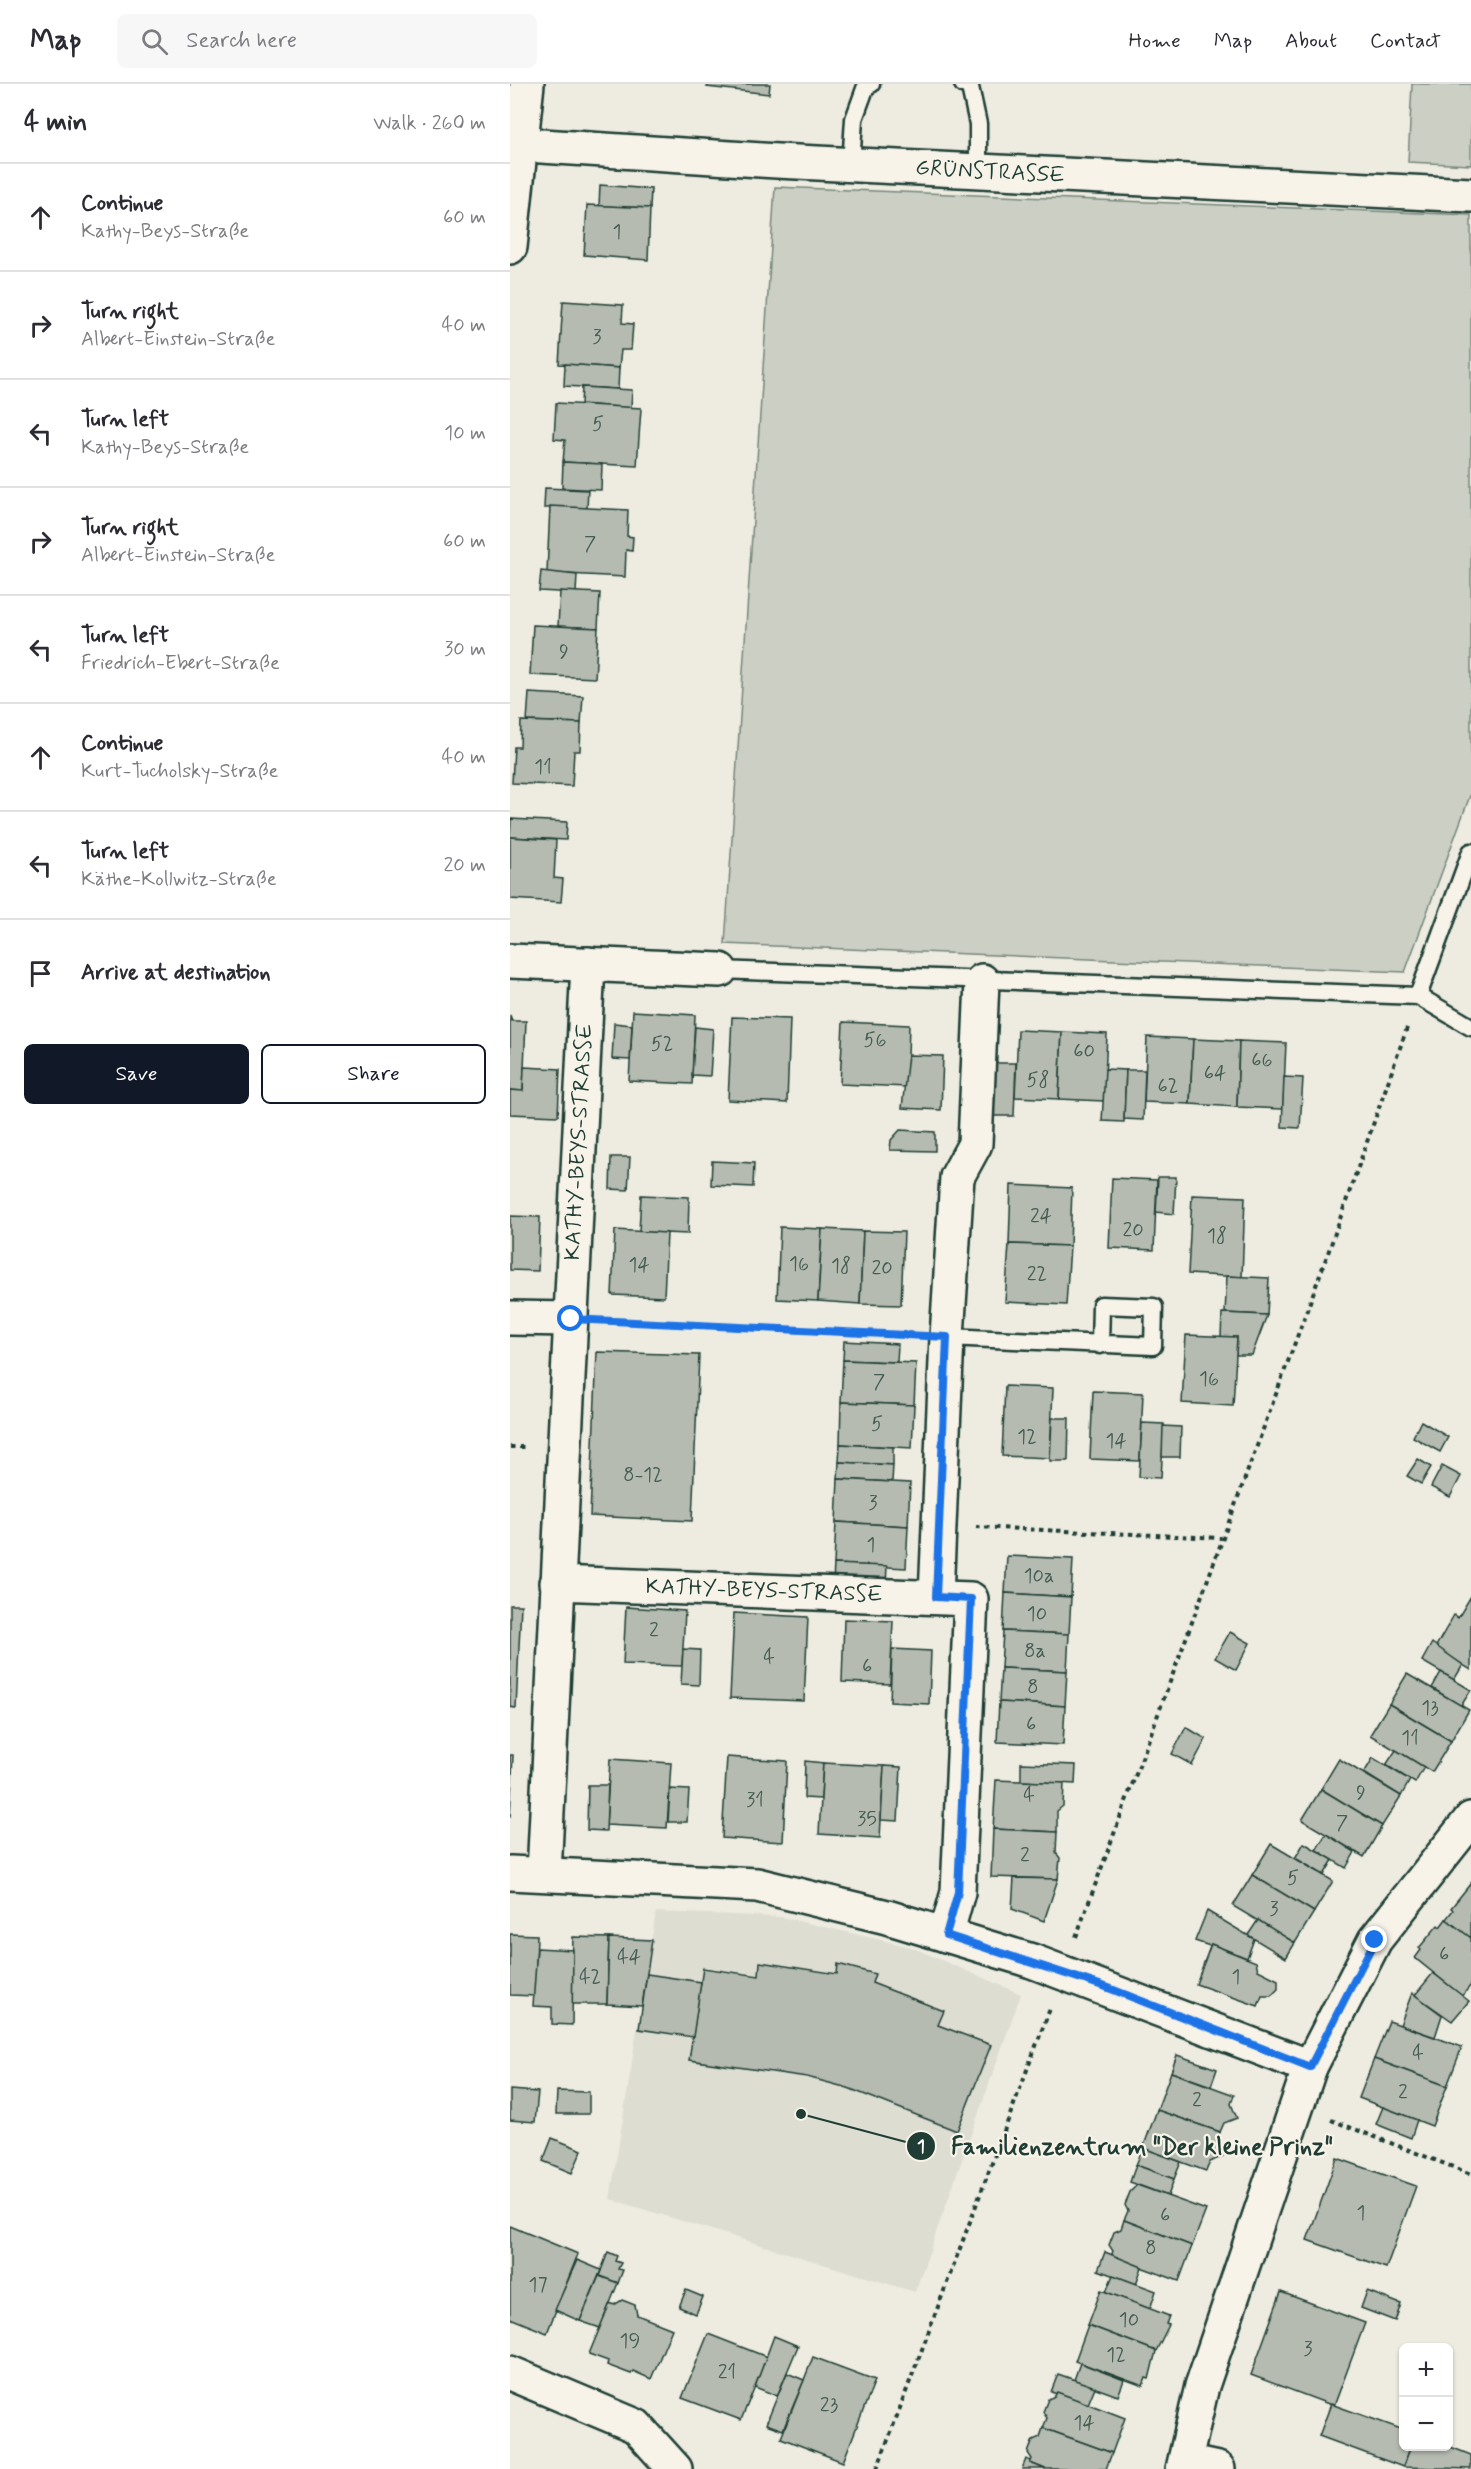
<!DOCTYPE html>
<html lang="en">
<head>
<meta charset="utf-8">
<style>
	body { margin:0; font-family:Mynerve,sans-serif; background:#f7f7f7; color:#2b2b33 }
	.controls { position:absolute; right:18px; bottom:18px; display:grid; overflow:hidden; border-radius:9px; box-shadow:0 2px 4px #0004 }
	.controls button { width:54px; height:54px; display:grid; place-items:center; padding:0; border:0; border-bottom:2px solid #e1e1e2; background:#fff; color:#2b2b33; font:30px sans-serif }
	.stop { position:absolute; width:18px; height:18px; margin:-14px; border:4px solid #1a73e8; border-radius:50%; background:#fff }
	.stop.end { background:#1a73e8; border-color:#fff; box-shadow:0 2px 6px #0008 }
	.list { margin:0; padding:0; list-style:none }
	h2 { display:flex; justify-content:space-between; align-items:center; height:78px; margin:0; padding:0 24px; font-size:26px }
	h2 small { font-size:20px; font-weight:400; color:#7c7c81 }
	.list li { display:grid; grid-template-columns:39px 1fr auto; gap:18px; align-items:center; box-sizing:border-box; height:108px; padding:0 24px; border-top:2px solid #e1e1e2 }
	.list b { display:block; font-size:22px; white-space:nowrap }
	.list p { margin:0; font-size:20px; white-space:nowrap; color:#7c7c81 }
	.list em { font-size:20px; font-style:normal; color:#7c7c81 }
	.actions { display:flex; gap:12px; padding:18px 24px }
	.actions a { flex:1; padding:14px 0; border:2px solid #111827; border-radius:9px; text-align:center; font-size:21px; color:#111827 }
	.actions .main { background:#111827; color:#fff }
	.icon { flex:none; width:33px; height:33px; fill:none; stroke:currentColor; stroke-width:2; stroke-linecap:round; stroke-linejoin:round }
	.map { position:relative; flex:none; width:961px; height:2385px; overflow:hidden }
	header { display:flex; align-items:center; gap:36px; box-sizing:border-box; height:84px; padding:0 30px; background:#fff; border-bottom:2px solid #e1e1e2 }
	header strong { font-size:28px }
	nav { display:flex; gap:33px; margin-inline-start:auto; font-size:21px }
	.search { width:420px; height:54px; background:#f7f7f7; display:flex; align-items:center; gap:15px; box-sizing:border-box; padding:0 21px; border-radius:9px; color:#7c7c81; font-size:22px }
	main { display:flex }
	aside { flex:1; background:#fff }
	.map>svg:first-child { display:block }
	.built { fill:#ddddd2 }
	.green { fill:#cccfc4; stroke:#76867c; stroke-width:1.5 }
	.building { fill:#b5bbb0; stroke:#1f3d34; stroke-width:1.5 }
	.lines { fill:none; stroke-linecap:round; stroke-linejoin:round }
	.lane-casing { stroke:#1f3d34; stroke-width:21 }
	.street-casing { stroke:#1f3d34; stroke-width:38 }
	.path { stroke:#1f3d34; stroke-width:4; stroke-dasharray:4.5 4.5; stroke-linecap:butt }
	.lane { stroke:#f7f3e8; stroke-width:16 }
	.street { stroke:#f7f3e8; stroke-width:33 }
	.route { stroke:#1a73e8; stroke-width:8 }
	.labels { text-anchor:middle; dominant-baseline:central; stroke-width:4.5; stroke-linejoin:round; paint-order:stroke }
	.number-label { font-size:20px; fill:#445c53 }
	.street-label { font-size:22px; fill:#1f3d34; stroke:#f7f3e8 }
	.leader { fill:none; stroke:#1f3d34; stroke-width:2 }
	.callout-dot { fill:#1f3d34; stroke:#f7f3e8; stroke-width:2 }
	.mark-label { font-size:18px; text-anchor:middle; font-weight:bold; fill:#fff }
	.callout-label { font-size:24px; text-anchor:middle; font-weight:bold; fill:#1f3d34; stroke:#f7f3e8; stroke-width:4.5; stroke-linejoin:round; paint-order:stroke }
</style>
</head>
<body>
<header>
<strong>Map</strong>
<div class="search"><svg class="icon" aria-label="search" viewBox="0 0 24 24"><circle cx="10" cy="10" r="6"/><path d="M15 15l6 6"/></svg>Search here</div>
<nav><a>Home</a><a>Map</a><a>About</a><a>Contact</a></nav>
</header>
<main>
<aside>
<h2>4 min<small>Walk · 260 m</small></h2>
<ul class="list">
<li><svg class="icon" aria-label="ahead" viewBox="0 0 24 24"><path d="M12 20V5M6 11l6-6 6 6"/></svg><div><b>Continue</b><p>Kathy-Beys-Straße</p></div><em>60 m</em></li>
<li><svg class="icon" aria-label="right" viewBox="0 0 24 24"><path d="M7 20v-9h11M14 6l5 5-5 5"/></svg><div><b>Turn right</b><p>Albert-Einstein-Straße</p></div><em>40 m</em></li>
<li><svg class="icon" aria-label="left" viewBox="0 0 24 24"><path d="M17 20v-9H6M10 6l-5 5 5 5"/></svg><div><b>Turn left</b><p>Kathy-Beys-Straße</p></div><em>10 m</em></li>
<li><svg class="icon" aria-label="right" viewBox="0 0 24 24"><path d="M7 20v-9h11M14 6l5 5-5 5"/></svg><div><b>Turn right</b><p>Albert-Einstein-Straße</p></div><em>60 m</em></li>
<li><svg class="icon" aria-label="left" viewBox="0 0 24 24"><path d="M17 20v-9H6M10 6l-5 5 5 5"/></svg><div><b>Turn left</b><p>Friedrich-Ebert-Straße</p></div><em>30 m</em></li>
<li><svg class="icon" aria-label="ahead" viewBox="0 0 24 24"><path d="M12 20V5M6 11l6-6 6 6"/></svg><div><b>Continue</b><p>Kurt-Tucholsky-Straße</p></div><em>40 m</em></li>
<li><svg class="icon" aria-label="left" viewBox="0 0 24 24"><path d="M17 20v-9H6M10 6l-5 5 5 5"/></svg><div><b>Turn left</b><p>Käthe-Kollwitz-Straße</p></div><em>20 m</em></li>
<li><svg class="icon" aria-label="arrive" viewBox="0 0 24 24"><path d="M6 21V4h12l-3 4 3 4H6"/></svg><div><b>Arrive at destination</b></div></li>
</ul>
<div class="actions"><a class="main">Save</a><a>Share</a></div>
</aside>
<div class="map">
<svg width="961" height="2385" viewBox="0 0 961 2385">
	<rect width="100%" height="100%" fill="#eeece1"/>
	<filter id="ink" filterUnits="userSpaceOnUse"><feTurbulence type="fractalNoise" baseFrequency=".0167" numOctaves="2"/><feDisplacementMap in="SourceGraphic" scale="12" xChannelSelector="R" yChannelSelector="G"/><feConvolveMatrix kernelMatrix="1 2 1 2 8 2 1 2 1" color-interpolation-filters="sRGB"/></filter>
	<g filter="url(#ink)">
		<polygon class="built" points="146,1828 271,1833 401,1863 511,1910 405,2208 100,2115"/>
		<g class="green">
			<polygon points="902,0 961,0 961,81 898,78"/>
			<polygon points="265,103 961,131 961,709 895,888 215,860"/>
		</g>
		<g class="building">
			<polygon points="198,0 260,0 259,10 197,3"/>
			<polygon points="90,101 141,105 140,124 89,122"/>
			<polygon points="77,121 140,124 138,176 74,171"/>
			<polygon points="53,217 113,221 112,239 123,240 121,266 111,266 109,284 49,280"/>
			<polygon points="55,280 109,284 108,305 54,302"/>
			<polygon points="72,303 122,306 121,324 71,320"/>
			<polygon points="46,319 131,324 127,382 53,378 55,356 44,355"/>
			<polygon points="53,378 92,380 91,406 52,404"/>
			<polygon points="35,404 78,406 77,424 34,424"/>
			<polygon points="40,422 118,426 117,452 123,453 122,467 116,466 115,493 37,489"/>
			<polygon points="31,487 67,491 66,509 29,507"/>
			<polygon points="50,507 90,509 88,544 48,542"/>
			<polygon points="23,541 88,544 85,594 20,591"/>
			<polygon points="19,609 73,612 71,639 17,637"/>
			<polygon points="11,637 71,639 70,667 64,667 62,702 2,699 4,663 10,663"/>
			<polygon points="1,735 57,738 56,756 0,753"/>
			<polygon points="0,753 46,756 44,794 53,795 51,818 0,815"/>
			<polygon points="123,927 185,931 182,1000 119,997"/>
			<polygon points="0,931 2,937 16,937 13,1007 0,1006"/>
			<polygon points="222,933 280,935 277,1019 218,1016"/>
			<polygon points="333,938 399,941 397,1003 330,1000"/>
			<polygon points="104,939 122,941 120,976 102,975"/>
			<polygon points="185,943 203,945 200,992 182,991"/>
			<polygon points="508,946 552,948 549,1015 505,1013"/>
			<polygon points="552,948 597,950 594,1017 549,1015"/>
			<polygon points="637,953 683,955 680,1020 634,1018"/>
			<polygon points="683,955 729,957 727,1023 680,1020"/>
			<polygon points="729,957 776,959 773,1025 727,1023"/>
			<polygon points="398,971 433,972 431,1026 392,1024"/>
			<polygon points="485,979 506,979 504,1032 482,1032"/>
			<polygon points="14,983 50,985 48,1032 0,1030 0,1006 13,1007"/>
			<polygon points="595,985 616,986 614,1038 592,1037"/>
			<polygon points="616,986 635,986 633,1036 614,1035"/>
			<polygon points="774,993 793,994 790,1044 772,1043"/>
			<polygon points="390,1046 425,1048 425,1067 380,1066 381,1056"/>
			<polygon points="101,1073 120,1073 118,1106 100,1105"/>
			<polygon points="202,1077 244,1079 243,1103 201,1101"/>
			<polygon points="648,1093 666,1093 664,1130 646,1128"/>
			<polygon points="602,1094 647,1096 644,1166 599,1164"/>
			<polygon points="501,1101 562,1104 560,1162 499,1160"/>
			<polygon points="131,1111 179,1113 178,1150 129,1148"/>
			<polygon points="682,1111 735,1113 732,1193 678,1190"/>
			<polygon points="0,1132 30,1133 28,1187 0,1186"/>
			<polygon points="270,1143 312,1145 308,1217 267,1215"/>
			<polygon points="312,1145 353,1147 350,1220 308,1217"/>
			<polygon points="105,1146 157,1149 154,1213 102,1211"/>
			<polygon points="353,1147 394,1148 391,1221 350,1220"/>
			<polygon points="499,1160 560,1162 556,1221 495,1218"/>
			<polygon points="717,1192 759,1194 757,1231 715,1229"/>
			<polygon points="712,1229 757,1231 742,1271 726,1271 727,1253 711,1253"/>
			<polygon points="676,1251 727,1253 723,1322 672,1319"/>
			<polygon points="334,1257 388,1260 387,1278 333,1276"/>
			<polygon points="87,1268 189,1271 182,1437 80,1432"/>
			<polygon points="333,1276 406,1279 404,1321 331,1318"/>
			<polygon points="495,1302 543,1304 540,1374 492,1372"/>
			<polygon points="583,1307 633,1309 630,1377 580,1375"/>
			<polygon points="331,1318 404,1321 402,1364 330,1360"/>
			<polygon points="542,1334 559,1334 558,1377 540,1377"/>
			<polygon points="911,1337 938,1353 930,1368 903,1353"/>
			<polygon points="632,1339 654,1340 651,1394 629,1393"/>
			<polygon points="653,1342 671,1343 670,1373 652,1373"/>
			<polygon points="330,1360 383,1363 383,1381 329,1378"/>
			<polygon points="908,1375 921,1383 911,1400 897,1392"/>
			<polygon points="329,1378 383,1381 382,1398 328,1395"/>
			<polygon points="932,1382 951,1392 940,1413 921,1403"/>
			<polygon points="328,1395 400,1399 398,1442 326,1438"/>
			<polygon points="326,1438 398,1442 396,1484 324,1480"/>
			<polygon points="497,1472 563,1475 561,1513 495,1509"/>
			<polygon points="324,1480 377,1482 376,1501 323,1498"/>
			<polygon points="495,1509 561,1513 559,1550 493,1547"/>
			<polygon points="961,1512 961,1586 925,1564 944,1531 948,1534"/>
			<polygon points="0,1521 11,1521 6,1624 0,1623"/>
			<polygon points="116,1523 175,1527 172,1582 113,1580"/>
			<polygon points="224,1529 298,1533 294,1617 220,1614"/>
			<polygon points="334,1535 383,1537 380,1600 332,1598"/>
			<polygon points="493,1547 559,1550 557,1587 491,1584"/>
			<polygon points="720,1548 740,1559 726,1586 705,1574"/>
			<polygon points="922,1559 953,1581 944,1596 912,1577"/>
			<polygon points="173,1565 190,1566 189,1601 171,1600"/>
			<polygon points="382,1565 421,1567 419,1620 380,1618"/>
			<polygon points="491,1584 557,1587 555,1622 489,1618"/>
			<polygon points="931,1588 961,1606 951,1622 922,1604"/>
			<polygon points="897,1590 959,1626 941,1657 879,1620"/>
			<polygon points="489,1618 555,1622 553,1661 487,1658"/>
			<polygon points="879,1620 941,1657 922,1688 860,1651"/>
			<polygon points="676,1643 696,1655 682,1681 662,1670"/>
			<polygon points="886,1666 914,1683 905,1699 876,1681"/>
			<polygon points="0,1671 3,1671 0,1733"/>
			<polygon points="217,1673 277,1677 273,1758 212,1754"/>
			<polygon points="863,1674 900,1696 891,1712 854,1689"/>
			<polygon points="100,1675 161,1679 157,1744 96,1741"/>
			<polygon points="829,1675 891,1712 872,1742 811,1705"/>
			<polygon points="295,1677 313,1679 311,1715 294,1714"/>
			<polygon points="313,1679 374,1682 370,1754 309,1750"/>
			<polygon points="511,1679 566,1681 565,1700 511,1697"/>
			<polygon points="374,1682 391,1683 388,1737 371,1736"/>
			<polygon points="486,1696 554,1699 553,1722 547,1727 547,1748 483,1745"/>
			<polygon points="78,1701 98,1701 96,1747 77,1746"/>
			<polygon points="160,1705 179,1706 177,1738 158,1738"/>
			<polygon points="811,1705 872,1742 854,1773 792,1736"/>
			<polygon points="483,1745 547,1748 546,1769 550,1774 548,1795 481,1793"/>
			<polygon points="816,1750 845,1768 836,1784 806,1766"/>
			<polygon points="794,1759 823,1776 814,1791 785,1774"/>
			<polygon points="761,1760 823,1797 804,1828 742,1791"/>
			<polygon points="742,1791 804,1828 785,1859 723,1822"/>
			<polygon points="504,1794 548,1795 534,1837 502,1825"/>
			<polygon points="961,1799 961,1854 936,1835 943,1826 941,1824"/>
			<polygon points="697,1827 744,1855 737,1874 701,1860 700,1862 685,1857"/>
			<polygon points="936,1835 961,1854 961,1901 952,1912 905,1874 911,1866 909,1864 928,1841 930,1843"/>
			<polygon points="748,1836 785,1859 776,1874 738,1851"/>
			<polygon points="0,1850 27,1851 25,1912 0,1911"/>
			<polygon points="63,1853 99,1854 97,1920 61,1920"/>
			<polygon points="99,1854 142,1856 132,1922 97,1920"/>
			<polygon points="701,1860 746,1878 748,1886 768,1896 768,1905 761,1912 752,1912 748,1922 686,1900"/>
			<polygon points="27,1864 63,1866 62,1941 42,1940 42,1923 23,1922"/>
			<polygon points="250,1878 327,1890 328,1880 365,1890 362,1899 434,1927 428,1941 481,1961 447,2047 338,2004 297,1993 179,1976 193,1884 249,1892"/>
			<polygon points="923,1889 959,1917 942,1937 905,1911"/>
			<polygon points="137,1890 191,1898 183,1953 129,1945"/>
			<polygon points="902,1909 932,1931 925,1953 890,1941"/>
			<polygon points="879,1937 952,1963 937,2002 864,1975"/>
			<polygon points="667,1971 707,1985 701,2002 661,1988"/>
			<polygon points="864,1975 937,2002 922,2042 849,2014"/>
			<polygon points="661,1988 724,2011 721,2020 727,2034 714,2039 710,2048 647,2026"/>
			<polygon points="0,2006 28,2008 25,2038 0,2036"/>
			<polygon points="47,2007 79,2008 79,2030 46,2030"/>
			<polygon points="873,2023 907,2036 901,2054 866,2040"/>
			<polygon points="647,2026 710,2048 707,2058 713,2072 700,2078 696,2087 633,2064"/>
			<polygon points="42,2054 72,2066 62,2089 33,2077"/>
			<polygon points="633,2064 671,2078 664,2095 626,2081"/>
			<polygon points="827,2074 906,2102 876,2184 797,2156"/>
			<polygon points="626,2081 664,2095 658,2112 620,2098"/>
			<polygon points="627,2101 696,2126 682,2162 614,2136 618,2127 615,2121 620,2108"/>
			<polygon points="614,2136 682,2162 669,2197 601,2172 603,2167 599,2161 604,2148 611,2145"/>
			<polygon points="0,2142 68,2170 37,2249 0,2234"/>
			<polygon points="98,2168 107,2172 105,2177 111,2179 108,2185 113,2186 108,2199 89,2192"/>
			<polygon points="595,2168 632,2183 626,2200 588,2186"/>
			<polygon points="67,2176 91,2186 70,2237 45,2226"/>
			<polygon points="603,2191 646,2207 640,2225 596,2208"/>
			<polygon points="89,2192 108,2199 90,2244 70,2237"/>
			<polygon points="176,2206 193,2213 186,2230 169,2223"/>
			<polygon points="591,2206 659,2232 656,2240 659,2241 646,2267 578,2241"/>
			<polygon points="857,2207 891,2220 885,2237 851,2224"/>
			<polygon points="771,2208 855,2239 824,2322 741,2291"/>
			<polygon points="112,2216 125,2221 127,2231 162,2245 141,2295 123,2287 121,2290 97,2281 98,2277 79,2270 100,2219 104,2221"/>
			<polygon points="578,2241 646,2267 639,2295 636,2294 633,2302 565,2277"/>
			<polygon points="198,2250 257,2273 231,2336 172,2314"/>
			<polygon points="264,2252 288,2262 267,2312 245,2303"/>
			<polygon points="303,2273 365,2296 333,2378 271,2354"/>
			<polygon points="570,2279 614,2296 608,2312 564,2296"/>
			<polygon points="277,2289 294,2296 273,2346 256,2340"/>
			<polygon points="548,2290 585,2303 578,2320 541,2308"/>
			<polygon points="547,2308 615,2334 602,2369 533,2344 537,2334 533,2328 538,2315 545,2312"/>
			<polygon points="821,2320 894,2346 894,2362 901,2362 893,2383 809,2352"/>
			<polygon points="533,2344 602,2369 596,2385 535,2385 520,2379 522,2375 518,2369 523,2356 530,2353"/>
			<polygon points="901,2362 938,2362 961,2371 961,2385 893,2383"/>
			<polygon points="516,2375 521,2377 520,2379 535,2385 512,2385"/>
		</g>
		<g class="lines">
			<defs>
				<g id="lane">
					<polyline points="453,0 460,3 468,40 468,87"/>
					<polyline points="341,81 344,35 356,2 361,0"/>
					<polyline points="210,886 908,912 961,943"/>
					<polyline points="908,912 961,768"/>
					<polyline points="437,1253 643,1262 644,1223 591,1221 590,1261"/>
				</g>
				<g id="street">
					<polyline points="0,60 267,77 961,111"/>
					<polyline points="0,163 17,0"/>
					<polyline points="0,877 210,886"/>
					<polyline points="0,1234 61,1235"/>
					<polyline points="47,1499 461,1515 448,1808 436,1851"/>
					<polyline points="426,1513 437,1253 447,1093 465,1060 472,897"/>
					<polyline points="0,1789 247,1801 377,1833 522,1877 800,1983 692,2302 673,2385"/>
					<polyline points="34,1790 78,880"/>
					<polyline points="800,1983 865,1856 961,1735"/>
					<polyline points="0,2289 126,2342 165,2385"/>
					<polyline points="676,2378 708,2385"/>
				</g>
			</defs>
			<use href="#lane" class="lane-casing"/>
			<use href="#street" class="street-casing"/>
			<g class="path">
				<polyline points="97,1237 402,1252"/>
				<polyline points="0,1363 17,1363"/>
				<polyline points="466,1443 711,1454"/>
				<polyline points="566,1853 818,1169 898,941"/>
				<polyline points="821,2036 961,2090"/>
				<polyline points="367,2385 541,1922"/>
			</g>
			<use href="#lane" class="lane"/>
			<use href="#street" class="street"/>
		</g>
	</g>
	<g class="lines" filter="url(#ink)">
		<polyline class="route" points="61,1235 437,1253 426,1513 461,1515 448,1808 436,1851 596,1903 800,1983 865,1856"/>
	</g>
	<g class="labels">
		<g class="number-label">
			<text x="107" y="148">1</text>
			<text x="87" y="253">3</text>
			<text x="88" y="340">5</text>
			<text x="80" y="460">7</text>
			<text x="54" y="568">9</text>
			<text x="33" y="683">11</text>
			<text x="365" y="956">56</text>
			<text x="152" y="960">52</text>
			<text x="574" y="967">60</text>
			<text x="752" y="976">66</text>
			<text x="705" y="989">64</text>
			<text x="528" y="996">58</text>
			<text x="658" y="1002">62</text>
			<text x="531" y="1132">24</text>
			<text x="623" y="1146">20</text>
			<text x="707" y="1152">18</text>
			<text x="289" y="1180">16</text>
			<text x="129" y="1181">14</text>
			<text x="331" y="1182">18</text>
			<text x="372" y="1184">20</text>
			<text x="527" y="1190">22</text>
			<text x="699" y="1295">16</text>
			<text x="369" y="1298">7</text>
			<text x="367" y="1340">5</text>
			<text x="517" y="1353">12</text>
			<text x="606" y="1357">14</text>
			<text x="133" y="1391">8-12</text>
			<text x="363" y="1419">3</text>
			<text x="361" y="1461">1</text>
			<text x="529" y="1492">10a</text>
			<text x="527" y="1530">10</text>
			<text x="144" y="1546">2</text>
			<text x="525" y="1567">8a</text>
			<text x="259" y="1573">4</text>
			<text x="357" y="1582">6</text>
			<text x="523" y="1603">8</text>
			<text x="920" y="1624">13</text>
			<text x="521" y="1640">6</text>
			<text x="900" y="1654">11</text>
			<text x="851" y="1709">9</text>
			<text x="519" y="1711">4</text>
			<text x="245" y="1716">31</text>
			<text x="357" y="1735">35</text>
			<text x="832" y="1739">7</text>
			<text x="515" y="1771">2</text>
			<text x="783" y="1794">5</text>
			<text x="764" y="1825">3</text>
			<text x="934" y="1870">6</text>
			<text x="119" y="1873">44</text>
			<text x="80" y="1893">42</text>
			<text x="726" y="1893">1</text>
			<text x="908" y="1969">4</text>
			<text x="893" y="2008">2</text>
			<text x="687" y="2016">2</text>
			<text x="851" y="2129">1</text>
			<text x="655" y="2131">6</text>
			<text x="641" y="2164">8</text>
			<text x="28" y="2201">17</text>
			<text x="619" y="2236">10</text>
			<text x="120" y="2257">19</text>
			<text x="798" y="2265">3</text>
			<text x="606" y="2271">12</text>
			<text x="217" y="2288">21</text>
			<text x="319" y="2321">23</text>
			<text x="574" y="2339">14</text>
		</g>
		<g class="street-label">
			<text transform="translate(480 88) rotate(3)">GRÜNSTRASSE</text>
			<text transform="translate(69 1058) rotate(-87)">KATHY-BEYS-STRASSE</text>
			<text transform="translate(254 1507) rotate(2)">KATHY-BEYS-STRASSE</text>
		</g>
	</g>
	<path class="leader" d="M291 2030L411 2062"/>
	<g class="callout-dot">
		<circle cx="291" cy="2030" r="6"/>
		<circle cx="411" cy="2062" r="15"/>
	</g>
	<g class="mark-label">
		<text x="411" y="2068">1</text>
	</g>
	<g class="callout-label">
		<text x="632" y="2070">Familienzentrum "Der kleine Prinz"</text>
	</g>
</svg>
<div class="controls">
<button>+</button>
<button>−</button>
</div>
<div class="stop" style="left:61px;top:1235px"></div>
<div class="stop end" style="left:865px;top:1856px"></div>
</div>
</main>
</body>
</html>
